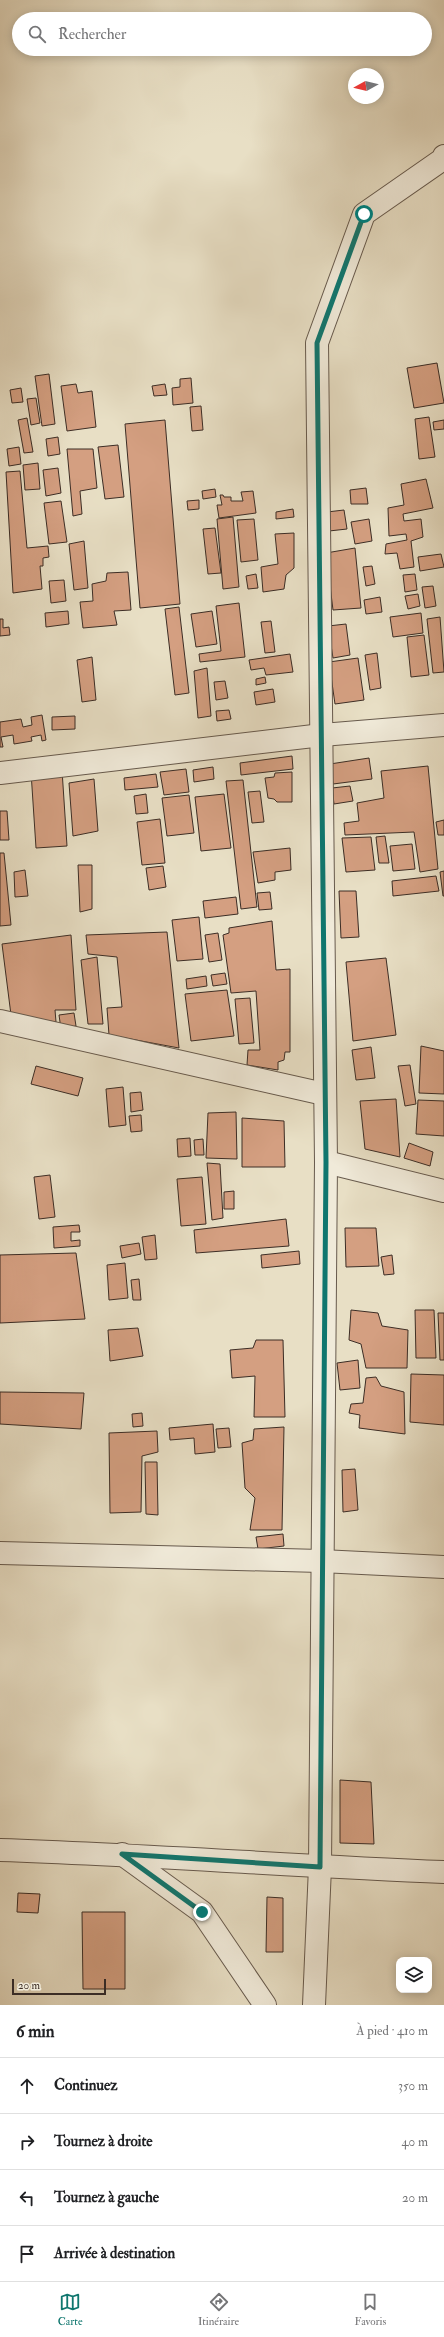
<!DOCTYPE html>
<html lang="fr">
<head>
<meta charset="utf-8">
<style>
	body { margin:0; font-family:"IM FELL Double Pica",serif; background:#f2f2f2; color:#202124 }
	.controls { position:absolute; right:12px; bottom:12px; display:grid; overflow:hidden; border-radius:8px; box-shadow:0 2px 10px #0003 }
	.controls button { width:36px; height:36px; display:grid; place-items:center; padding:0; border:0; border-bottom:1px solid #e0e0e0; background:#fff; color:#202124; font:20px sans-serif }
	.compass { position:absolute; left:348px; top:68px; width:36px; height:36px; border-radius:50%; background:#fff; box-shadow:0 2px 10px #0003; rotate:262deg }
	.scale { position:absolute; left:12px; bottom:10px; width:94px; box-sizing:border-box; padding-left:4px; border:2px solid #3c2d25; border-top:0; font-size:11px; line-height:14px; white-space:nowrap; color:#3c2d25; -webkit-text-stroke:3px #f0ead9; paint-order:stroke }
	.stop { position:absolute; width:12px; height:12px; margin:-9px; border:3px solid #0f766e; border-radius:50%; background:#fff }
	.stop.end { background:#0f766e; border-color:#fff; box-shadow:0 1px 4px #0008 }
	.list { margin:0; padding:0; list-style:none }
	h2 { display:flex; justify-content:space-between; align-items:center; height:52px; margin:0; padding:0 16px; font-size:17px }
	h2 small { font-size:13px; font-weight:400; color:#757577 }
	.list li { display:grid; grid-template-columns:26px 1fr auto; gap:12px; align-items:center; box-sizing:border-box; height:56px; padding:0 16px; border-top:1px solid #e0e0e0 }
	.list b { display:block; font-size:15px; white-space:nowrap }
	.list em { font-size:13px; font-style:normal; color:#757577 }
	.icon { flex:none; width:22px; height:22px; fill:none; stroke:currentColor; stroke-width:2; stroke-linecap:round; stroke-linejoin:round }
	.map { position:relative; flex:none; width:444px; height:2005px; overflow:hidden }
	.search { position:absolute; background:#fff; box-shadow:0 2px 10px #0003; left:12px; right:12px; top:12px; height:44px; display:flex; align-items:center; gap:10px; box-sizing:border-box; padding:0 14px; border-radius:22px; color:#757577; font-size:15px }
	.sheet { height:276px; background:#fff }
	nav { display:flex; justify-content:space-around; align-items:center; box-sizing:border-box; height:56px; border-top:1px solid #e0e0e0; background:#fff; font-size:11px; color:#757577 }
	nav a { display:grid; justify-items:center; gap:2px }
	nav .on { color:#0f766e }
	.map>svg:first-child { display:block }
	.building { fill:#d49f81; stroke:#3c2d25 }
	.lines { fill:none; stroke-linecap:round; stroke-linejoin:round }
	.street-casing { stroke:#675a4d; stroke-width:24 }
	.street { stroke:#f0ead9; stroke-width:22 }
	.route { stroke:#0f766e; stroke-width:5 }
</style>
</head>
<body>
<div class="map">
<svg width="444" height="2005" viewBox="0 0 444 2005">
	<rect width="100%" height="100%" fill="#e8dfc5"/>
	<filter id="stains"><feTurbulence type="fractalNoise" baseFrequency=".005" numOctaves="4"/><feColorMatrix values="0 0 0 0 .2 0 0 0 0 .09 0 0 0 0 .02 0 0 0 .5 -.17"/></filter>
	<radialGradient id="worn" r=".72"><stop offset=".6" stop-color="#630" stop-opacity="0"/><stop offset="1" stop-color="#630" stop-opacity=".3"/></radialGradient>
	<g class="building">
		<polygon points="437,363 444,403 414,408 407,368"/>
		<polygon points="49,374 55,424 42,426 35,376"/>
		<polygon points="191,378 193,403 173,405 172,388 180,387 180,379"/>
		<polygon points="76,384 78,393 92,391 96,427 67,431 61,386"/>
		<polygon points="165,384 167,395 154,396 152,386"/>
		<polygon points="21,388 23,402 12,403 10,390"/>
		<polygon points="36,398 40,423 31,425 27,399"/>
		<polygon points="201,406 203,430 192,431 190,407"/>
		<polygon points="429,417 435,457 419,459 415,419"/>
		<polygon points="27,418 33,452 24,453 18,420"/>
		<polygon points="165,420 180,604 140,608 125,424"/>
		<polygon points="444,420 444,429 434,430 433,422"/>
		<polygon points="58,437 60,454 48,456 46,439"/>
		<polygon points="118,445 124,497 105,499 98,447"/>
		<polygon points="19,447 21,464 9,466 7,449"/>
		<polygon points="67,449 93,449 97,488 80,491 82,514 73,516"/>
		<polygon points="38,463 40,489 25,490 23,465"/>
		<polygon points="58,468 61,493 46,496 43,470"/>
		<polygon points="20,471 27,548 48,546 49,557 43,558 43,566 40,566 42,589 13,593 6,472"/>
		<polygon points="426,479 433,508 403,514 404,521 421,519 423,537 411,541 414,567 400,569 397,553 385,554 386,544 407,540 406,534 389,536 388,508 404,505 401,484"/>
		<polygon points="366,488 368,504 351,504 350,490"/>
		<polygon points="215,489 216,497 203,499 202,491"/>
		<polygon points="253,491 256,513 219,518 217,505 222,505 220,495 223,495 224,497 231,497 231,501 243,501 241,492"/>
		<polygon points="199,500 199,509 188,510 187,501"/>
		<polygon points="61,501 67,542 49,544 44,503"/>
		<polygon points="293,509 294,517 276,519 276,512"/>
		<polygon points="344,510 347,529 329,531 327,512"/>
		<polygon points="233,517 239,587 223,589 217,519"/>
		<polygon points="254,519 258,560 241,562 237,520"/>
		<polygon points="369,519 372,541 355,544 351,522"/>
		<polygon points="215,528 221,573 208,574 203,529"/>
		<polygon points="294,533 294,568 286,575 284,589 263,592 261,567 278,564 275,534"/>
		<polygon points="84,541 88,588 74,590 69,544"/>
		<polygon points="355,548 361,608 333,610 326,553"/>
		<polygon points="441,554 444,567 420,571 418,557"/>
		<polygon points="372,566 375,584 366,586 363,567"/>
		<polygon points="128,572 131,610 114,611 117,625 83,628 80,602 93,601 92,584 106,581 107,573"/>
		<polygon points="256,574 258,588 248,589 246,576"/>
		<polygon points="415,574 417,590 405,592 403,575"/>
		<polygon points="64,580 66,601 51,603 49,581"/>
		<polygon points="433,586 436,606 425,608 422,587"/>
		<polygon points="418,594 420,606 408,609 405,596"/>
		<polygon points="380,597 382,612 366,614 364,600"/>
		<polygon points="239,603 245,657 200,662 199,654 221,651 216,606"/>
		<polygon points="179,607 189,693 175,695 165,609"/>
		<polygon points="68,611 69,624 46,627 45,613"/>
		<polygon points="212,611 217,644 196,647 191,614"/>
		<polygon points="421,613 423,633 393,637 390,617"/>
		<polygon points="440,617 444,672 433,673 427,619"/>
		<polygon points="0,619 3,619 3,628 9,627 10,635 0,636"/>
		<polygon points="271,621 275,652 265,653 261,622"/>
		<polygon points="346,624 350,655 333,658 328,626"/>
		<polygon points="424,635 429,675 411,677 407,637"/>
		<polygon points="377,653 381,688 370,690 365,655"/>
		<polygon points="290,654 293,672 266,675 264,668 251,670 249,660"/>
		<polygon points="92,657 96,700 82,702 77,660"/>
		<polygon points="358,658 364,700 335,704 329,662"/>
		<polygon points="207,668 211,716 198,718 194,671"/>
		<polygon points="265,677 266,683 256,685 256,679"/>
		<polygon points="225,681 228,698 216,700 214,682"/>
		<polygon points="273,689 275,702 256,705 254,692"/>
		<polygon points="229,710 231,719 217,721 216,711"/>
		<polygon points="42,715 46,740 42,741 41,735 31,737 32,741 14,744 13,735 1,737 3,747 0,747 0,722 21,719 23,727 32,725 31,717"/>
		<polygon points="75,716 75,729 52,730 52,717"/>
		<polygon points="292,756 293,769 241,775 240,763"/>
		<polygon points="369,758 372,779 333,784 330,764"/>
		<polygon points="428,766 438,869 420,872 414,832 345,835 344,823 359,821 357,803 384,798 381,771"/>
		<polygon points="213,767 214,779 194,782 193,770"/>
		<polygon points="186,769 189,792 164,795 160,772"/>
		<polygon points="62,770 67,846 36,848 31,772"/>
		<polygon points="292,772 292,802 277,802 274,799 268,798 265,778 274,777 275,773"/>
		<polygon points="156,774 158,787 125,790 124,778"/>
		<polygon points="94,779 98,831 73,836 69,783"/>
		<polygon points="243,780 257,907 241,909 226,781"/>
		<polygon points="350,786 353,801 334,804 332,788"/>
		<polygon points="260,791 264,822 252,823 248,792"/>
		<polygon points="146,794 148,813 136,814 134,796"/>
		<polygon points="224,794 231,848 201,851 195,797"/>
		<polygon points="189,795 194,833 167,836 162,798"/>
		<polygon points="0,811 7,811 9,840 0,840"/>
		<polygon points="160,819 165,863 142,865 137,822"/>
		<polygon points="444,820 444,835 438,835 436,822"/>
		<polygon points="385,836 389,863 379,863 376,837"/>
		<polygon points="371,837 375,870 346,872 342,838"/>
		<polygon points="412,844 415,869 393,871 390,846"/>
		<polygon points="290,848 291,870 275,872 275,880 258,883 253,852"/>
		<polygon points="0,853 4,853 11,925 0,926"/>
		<polygon points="78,865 92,865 92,909 80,912"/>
		<polygon points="163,866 166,887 149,890 146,868"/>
		<polygon points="25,870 28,896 15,897 14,872"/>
		<polygon points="444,871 444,896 443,896 440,872"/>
		<polygon points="436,876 439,891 393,896 392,881"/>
		<polygon points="339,891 356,891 359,937 341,938"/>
		<polygon points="270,892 272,909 259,910 257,893"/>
		<polygon points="236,897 238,914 205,918 203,901"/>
		<polygon points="199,917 203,959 177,961 172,920"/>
		<polygon points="272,921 276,970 290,969 290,1052 285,1052 284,1060 278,1062 278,1070 247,1065 248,1050 260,1050 256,991 231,993 223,935 229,933 229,928"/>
		<polygon points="167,932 179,1048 109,1035 107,1008 122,1007 117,957 88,954 86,935"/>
		<polygon points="218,933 222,960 209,962 205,935"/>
		<polygon points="71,935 76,1010 55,1010 56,1022 11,1015 2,944"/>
		<polygon points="97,957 103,1024 88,1024 81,960"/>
		<polygon points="386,958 396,1035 353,1041 346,962"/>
		<polygon points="225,973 227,984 213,986 211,975"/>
		<polygon points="206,976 207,986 187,989 186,979"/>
		<polygon points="227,990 234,1036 191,1041 185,994"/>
		<polygon points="250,998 254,1043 239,1044 235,999"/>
		<polygon points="74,1013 76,1026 61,1029 59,1015"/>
		<polygon points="421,1046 444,1051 444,1094 419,1093"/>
		<polygon points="371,1047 375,1078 356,1080 352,1050"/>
		<polygon points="410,1065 416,1104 405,1106 398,1066"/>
		<polygon points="36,1066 83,1078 78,1096 31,1084"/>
		<polygon points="123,1087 126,1125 109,1127 106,1089"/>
		<polygon points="141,1092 143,1110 131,1112 130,1093"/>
		<polygon points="396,1099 400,1157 365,1149 360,1101"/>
		<polygon points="418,1100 444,1101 444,1136 416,1134"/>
		<polygon points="236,1112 237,1159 206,1158 208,1113"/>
		<polygon points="141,1115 142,1131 131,1132 129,1116"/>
		<polygon points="242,1118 284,1121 285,1167 242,1167"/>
		<polygon points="190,1138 191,1156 178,1157 177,1139"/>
		<polygon points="203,1139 204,1155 195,1155 194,1140"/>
		<polygon points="409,1143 433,1152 430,1166 404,1158"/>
		<polygon points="207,1163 220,1164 223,1218 212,1220"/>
		<polygon points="50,1175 55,1217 39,1219 34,1177"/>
		<polygon points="202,1177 206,1224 181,1226 177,1179"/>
		<polygon points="234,1191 234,1209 224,1209 224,1192"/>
		<polygon points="286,1219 289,1246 196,1253 194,1230"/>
		<polygon points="79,1225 80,1232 71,1232 71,1241 80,1240 80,1246 54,1248 53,1227"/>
		<polygon points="345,1228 376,1228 379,1266 346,1267"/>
		<polygon points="155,1235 157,1259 145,1260 142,1237"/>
		<polygon points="139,1243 141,1254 122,1258 120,1246"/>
		<polygon points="299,1251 300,1264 262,1268 261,1255"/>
		<polygon points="76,1253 85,1319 0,1323 0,1255"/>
		<polygon points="392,1255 394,1274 384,1275 381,1257"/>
		<polygon points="125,1263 128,1298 109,1300 107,1265"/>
		<polygon points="139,1279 141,1300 133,1300 131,1280"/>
		<polygon points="351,1310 378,1313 382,1326 408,1330 407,1368 366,1368 361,1344 349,1340"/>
		<polygon points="415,1310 434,1310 436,1358 416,1358"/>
		<polygon points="438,1313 444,1313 444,1360 440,1360"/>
		<polygon points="138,1328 143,1356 110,1361 108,1330"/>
		<polygon points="256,1340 283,1340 285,1417 254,1417 255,1376 232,1378 230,1350 253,1348"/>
		<polygon points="358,1360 360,1388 340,1390 337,1363"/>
		<polygon points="411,1374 444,1375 444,1425 410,1422"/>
		<polygon points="376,1377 381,1386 404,1392 405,1434 359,1428 360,1415 349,1413 351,1404 363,1403 366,1378"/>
		<polygon points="0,1392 84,1393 81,1429 0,1424"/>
		<polygon points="142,1413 143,1426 133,1427 132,1414"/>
		<polygon points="213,1424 215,1452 195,1454 194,1438 170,1440 169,1428"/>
		<polygon points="284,1427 282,1530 250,1530 255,1498 245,1488 242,1443 253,1440 254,1429"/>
		<polygon points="229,1428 231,1447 218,1448 216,1429"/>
		<polygon points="157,1431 158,1452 142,1456 141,1512 110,1513 109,1433"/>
		<polygon points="145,1462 157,1462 158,1515 146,1514"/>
		<polygon points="355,1469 358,1510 343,1512 342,1470"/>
		<polygon points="283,1534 284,1546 258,1549 256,1537"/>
		<polygon points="340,1780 371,1782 374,1844 340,1843"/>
		<polygon points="18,1893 40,1894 38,1913 17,1912"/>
		<polygon points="267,1897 283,1898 283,1952 266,1952"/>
		<polygon points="82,1912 125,1912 125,1989 83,1989"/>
	</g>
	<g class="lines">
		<defs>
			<g id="street">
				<polyline points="0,773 322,735 444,725"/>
				<polyline points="0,1021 324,1094"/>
				<polyline points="326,1162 444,1191"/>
				<polyline points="0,1553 321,1561 444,1567"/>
				<path d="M0,1850C148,1855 296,1866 444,1872"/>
				<polyline points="122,1854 202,1912 265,2005"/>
				<polyline points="314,2005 320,1867 326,1162 317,343 364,214 443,159 444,156"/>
			</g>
		</defs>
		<use href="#street" class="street-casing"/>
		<use href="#street" class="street"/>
	</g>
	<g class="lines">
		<polyline class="route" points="202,1912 122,1854 320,1867 326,1162 317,343 364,214"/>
	</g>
	<rect width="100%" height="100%" filter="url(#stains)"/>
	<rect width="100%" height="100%" fill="url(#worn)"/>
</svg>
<div class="controls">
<button><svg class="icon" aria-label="layers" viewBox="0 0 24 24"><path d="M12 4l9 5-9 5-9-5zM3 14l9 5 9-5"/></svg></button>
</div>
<svg class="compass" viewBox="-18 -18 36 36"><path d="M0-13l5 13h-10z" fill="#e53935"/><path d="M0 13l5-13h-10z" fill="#757577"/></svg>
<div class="scale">20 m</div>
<div class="stop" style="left:364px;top:214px"></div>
<div class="stop end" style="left:202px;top:1912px"></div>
<div class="search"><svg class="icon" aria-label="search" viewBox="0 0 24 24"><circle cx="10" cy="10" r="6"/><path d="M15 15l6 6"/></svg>Rechercher</div>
</div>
<section class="sheet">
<h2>6 min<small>À pied · 410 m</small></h2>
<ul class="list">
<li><svg class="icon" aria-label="ahead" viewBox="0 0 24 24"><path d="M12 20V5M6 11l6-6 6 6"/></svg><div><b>Continuez</b></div><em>350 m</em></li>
<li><svg class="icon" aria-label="right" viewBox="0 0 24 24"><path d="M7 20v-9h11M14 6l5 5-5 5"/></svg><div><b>Tournez à droite</b></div><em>40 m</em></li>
<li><svg class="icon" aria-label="left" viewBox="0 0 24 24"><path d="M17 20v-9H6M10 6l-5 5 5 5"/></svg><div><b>Tournez à gauche</b></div><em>20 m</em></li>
<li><svg class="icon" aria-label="arrive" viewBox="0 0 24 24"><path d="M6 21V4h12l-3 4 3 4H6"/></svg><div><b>Arrivée à destination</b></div></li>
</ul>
</section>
<nav>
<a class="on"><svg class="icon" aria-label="map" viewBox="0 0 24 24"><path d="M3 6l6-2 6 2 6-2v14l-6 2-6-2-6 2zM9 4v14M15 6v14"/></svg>Carte</a>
<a><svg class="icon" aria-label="directions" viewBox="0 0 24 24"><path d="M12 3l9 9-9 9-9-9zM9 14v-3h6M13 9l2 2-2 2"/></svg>Itinéraire</a>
<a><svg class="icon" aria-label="saved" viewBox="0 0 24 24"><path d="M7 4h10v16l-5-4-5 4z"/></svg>Favoris</a>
</nav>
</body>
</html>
